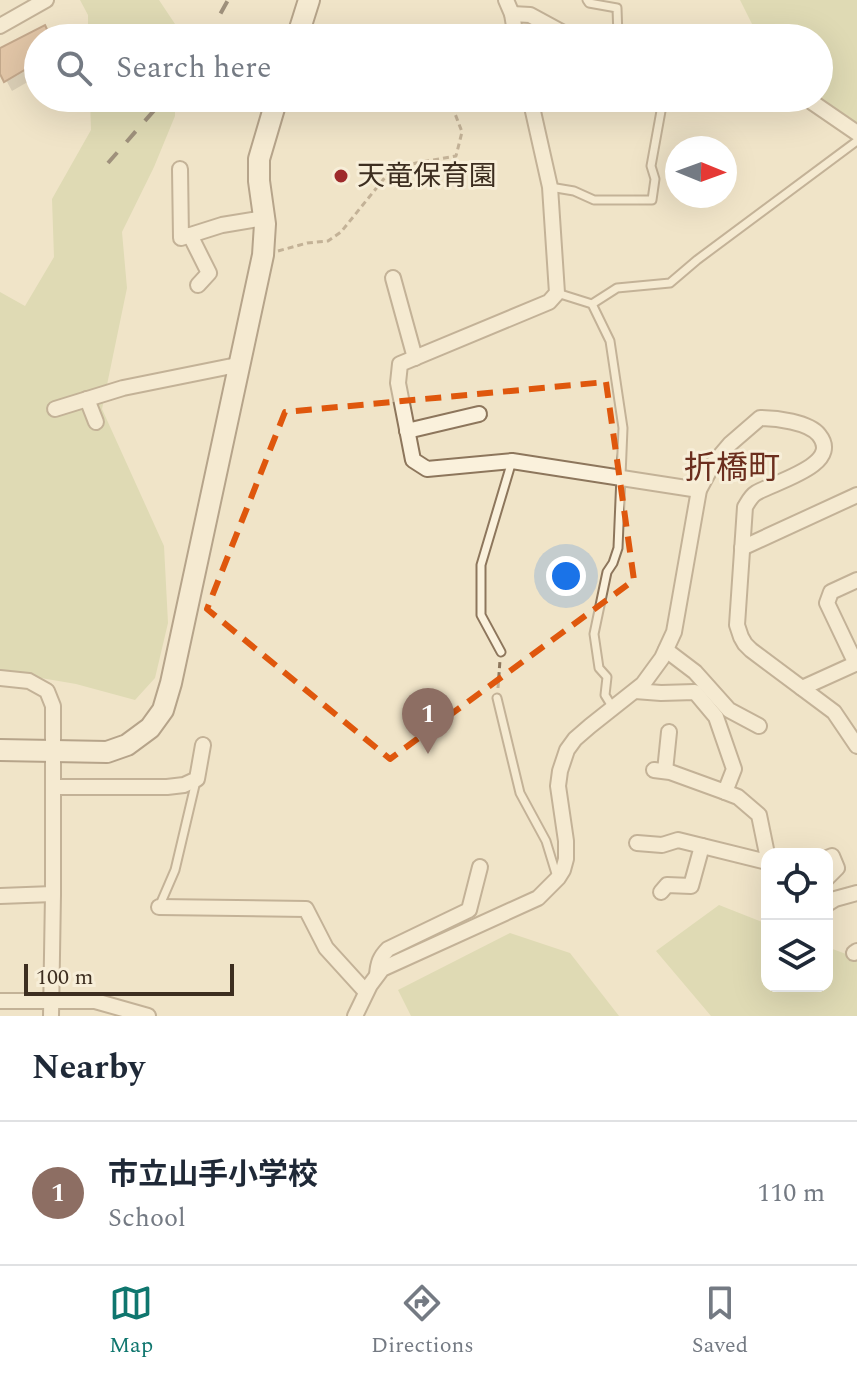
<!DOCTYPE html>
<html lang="en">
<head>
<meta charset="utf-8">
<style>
	body { margin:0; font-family:Spectral,"Noto Sans JP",serif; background:#f2f2f3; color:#1f2937 }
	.controls { position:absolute; right:24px; bottom:24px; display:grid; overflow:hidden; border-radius:16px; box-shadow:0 8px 32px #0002 }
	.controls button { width:72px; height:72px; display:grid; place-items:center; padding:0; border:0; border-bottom:2px solid #e0e1e3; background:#fff; color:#1f2937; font:40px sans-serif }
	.compass { position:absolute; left:665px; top:136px; width:72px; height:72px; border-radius:50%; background:#fff; box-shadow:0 8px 32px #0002; rotate:91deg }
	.scale { position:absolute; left:24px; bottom:20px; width:210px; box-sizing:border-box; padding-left:8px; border:4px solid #3d2e20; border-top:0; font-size:22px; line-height:28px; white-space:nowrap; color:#3d2e20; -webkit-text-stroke:6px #f7eed8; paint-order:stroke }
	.you { position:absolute; left:566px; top:576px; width:28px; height:28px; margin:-20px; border:6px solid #fff; border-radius:50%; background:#1a73e8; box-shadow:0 0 0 12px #1a73e833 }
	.badge { display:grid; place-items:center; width:52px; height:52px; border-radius:50%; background:#0f766e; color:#fff; font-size:26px; font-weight:700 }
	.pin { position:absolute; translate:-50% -66px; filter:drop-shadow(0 2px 4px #0008) }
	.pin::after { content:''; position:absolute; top:42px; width:28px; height:24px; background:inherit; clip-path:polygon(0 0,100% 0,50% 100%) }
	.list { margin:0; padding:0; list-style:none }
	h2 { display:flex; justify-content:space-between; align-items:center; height:104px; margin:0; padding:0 32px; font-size:34px }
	h2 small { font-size:26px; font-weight:400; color:#747a83 }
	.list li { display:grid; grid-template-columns:52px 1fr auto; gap:24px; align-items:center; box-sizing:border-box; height:144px; padding:0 32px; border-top:2px solid #e0e1e3 }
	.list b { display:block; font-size:30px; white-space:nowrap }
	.list p { margin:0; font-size:26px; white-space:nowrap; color:#747a83 }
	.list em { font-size:26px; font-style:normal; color:#747a83 }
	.icon { flex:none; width:44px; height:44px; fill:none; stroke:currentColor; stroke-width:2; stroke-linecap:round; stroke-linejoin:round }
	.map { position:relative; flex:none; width:857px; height:1016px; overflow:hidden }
	.search { position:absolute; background:#fff; box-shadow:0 8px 32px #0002; left:24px; right:24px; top:24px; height:88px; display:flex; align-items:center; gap:20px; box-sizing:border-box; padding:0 28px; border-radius:44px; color:#747a83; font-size:30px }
	.sheet { height:248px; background:#fff }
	nav { display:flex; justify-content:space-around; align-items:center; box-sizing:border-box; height:112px; border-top:2px solid #e0e1e3; background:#fff; font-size:22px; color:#747a83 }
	nav a { display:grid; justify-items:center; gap:4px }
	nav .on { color:#0f766e }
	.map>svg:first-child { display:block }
	.green { fill:#c9cf9b }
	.shadow { fill:#0003 }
	.building { fill:#cf9f7d; stroke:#8d5f41; stroke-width:2 }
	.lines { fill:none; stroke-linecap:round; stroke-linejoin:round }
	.lane-casing { stroke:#8d765c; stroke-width:11 }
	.street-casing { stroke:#8d765c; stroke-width:18 }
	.secondary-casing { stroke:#6f573f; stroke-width:24 }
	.path { stroke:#8d765c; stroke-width:3; stroke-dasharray:6 4; stroke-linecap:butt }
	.lane { stroke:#faf1dc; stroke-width:7 }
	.street { stroke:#faf1dc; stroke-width:14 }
	.secondary { stroke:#faf1dc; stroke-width:20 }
	.rail { stroke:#3d2e20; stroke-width:4; stroke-dasharray:14 14; stroke-linecap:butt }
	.marked { fill:none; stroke:#df570d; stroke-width:6; stroke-dasharray:16 10; stroke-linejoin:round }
	.poi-dot { fill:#9e2a2b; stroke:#f7eed8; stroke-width:3 }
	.labels { text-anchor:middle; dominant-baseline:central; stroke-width:6; stroke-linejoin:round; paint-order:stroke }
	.poi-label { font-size:28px; fill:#3d2e20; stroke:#f7eed8; text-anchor:start }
	.quarter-label { font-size:32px; fill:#6b2e1e; stroke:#f7eed8 }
</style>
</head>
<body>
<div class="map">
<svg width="857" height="1016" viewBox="0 0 857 1016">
	<rect width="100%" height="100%" fill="#f0e4c8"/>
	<g class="green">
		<polygon points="80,0 159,0 177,27 177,38 88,38 88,15"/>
		<polygon points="740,0 857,0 857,127 805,98 819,98 819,38 759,38"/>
		<polygon points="90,98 175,98 175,116 154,167 122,232 127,288 102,409 164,546 168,623 155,678 135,700 76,684 0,671 0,292 25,306 54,257 52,199 91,130"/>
		<polygon points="719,905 767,924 767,986 827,986 827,947 857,958 857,1016 711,1016 656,951"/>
		<polygon points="510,933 570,953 619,1016 411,1016 398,990"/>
	</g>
	<polygon class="shadow" points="44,27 51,38 38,38 38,76 12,91 0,69 0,50"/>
	<polygon class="building" points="45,25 51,38 38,38 38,62 4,82 0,74 0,48"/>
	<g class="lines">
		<defs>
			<g id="lane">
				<polyline points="587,0 589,3 617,8 618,37"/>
				<polyline points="550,187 574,191 594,200 652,200 655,179 651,166 661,111 657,98"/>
				<polyline points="557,293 592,304 610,341 623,428 618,548 613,563 607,572 594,634 599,668 607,677 605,695 613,708"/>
				<polyline points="592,304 617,288 670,283 697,260 857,141"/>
				<polyline points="501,652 481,615 481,565 512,461"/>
				<polyline points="497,698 520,793 546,841 557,877"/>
				<polyline points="159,907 175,870 196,781"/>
			</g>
			<g id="street">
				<polyline points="506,0 512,14 516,38"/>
				<polyline points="512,14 530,15 565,34 640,38"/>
				<polyline points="0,26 46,0"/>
				<polyline points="530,98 550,187 557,293 549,302 400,364 398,383 413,460 427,469 512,461 699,490"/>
				<polyline points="806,98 857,133"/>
				<polyline points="180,169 181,238 222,225 264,218"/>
				<polyline points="190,235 209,273 198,285"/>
				<polyline points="393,278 415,358"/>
				<polyline points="87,399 96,422"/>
				<polyline points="55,409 123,388 232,366 239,367"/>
				<polyline points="407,431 479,414"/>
				<polyline points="742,548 857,495"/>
				<polyline points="666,650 695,672 729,710 759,726"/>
				<polyline points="856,664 827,603 831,592 857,580"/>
				<polyline points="0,678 29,681 47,691 53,706 53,894 51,1016"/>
				<polyline points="802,688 857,663"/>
				<polyline points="635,691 661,693 695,692 716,717 734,769 725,792 670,772 654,770"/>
				<polyline points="665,771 669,732"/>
				<polyline points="53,787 167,787 184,785 197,779 203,745"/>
				<polyline points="725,792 738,797 759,815 767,854"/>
				<polyline points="637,843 662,845 678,840 767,862"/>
				<polyline points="827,858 832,856 837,868 827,878"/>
				<polyline points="661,892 667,885 691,886 702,846"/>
				<polyline points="0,896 53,894"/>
				<polyline points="827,904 835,899 857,893"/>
				<polyline points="159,907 306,909 326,948 366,992"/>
				<polyline points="854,953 857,951"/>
				<path d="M377,975C378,963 380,957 388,949L469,910L480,867"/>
				<polyline points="0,1001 95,1001 148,1016"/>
				<path d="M355,1016L370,985L382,969L538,898L558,878L563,870L566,859V841L558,786L560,771L567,750L575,739L590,726L643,684L662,658L674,632L699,490L713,464L730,444L760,418C776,418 809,422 819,435C843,465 774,482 756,493C751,496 748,502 745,507L737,625L741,637L745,644L751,650L834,712L857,746"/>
			</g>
			<g id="secondary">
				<polyline points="297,38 309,0"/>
				<polyline points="0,750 107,752 127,745 150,728 163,710 171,683 263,255 265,224 259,181 259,159 277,98"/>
			</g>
		</defs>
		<use href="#lane" class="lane-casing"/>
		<use href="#street" class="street-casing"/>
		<use href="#secondary" class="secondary-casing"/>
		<g class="path">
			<polyline points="278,251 307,243 328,241 341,232 391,170 416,163 456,156 462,132 449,98"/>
			<polyline points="498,688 500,660"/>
		</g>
		<use href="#lane" class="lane"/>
		<use href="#street" class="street"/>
		<use href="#secondary" class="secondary"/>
		<g class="rail">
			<polyline points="207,38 228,0"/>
			<polyline points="108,163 165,98"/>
		</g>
	</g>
	<path d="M0 0H857V1016H0ZM606,382L634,580L390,759L207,609L285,412Z" fill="#f0e4c8" fill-opacity=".55" fill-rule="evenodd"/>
	<path class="marked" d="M606,382L634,580L390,759L207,609L285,412Z"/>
	<circle class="poi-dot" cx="341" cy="176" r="8"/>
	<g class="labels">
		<g class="poi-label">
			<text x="357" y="176">天竜保育園</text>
		</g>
		<g class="quarter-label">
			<text x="732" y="468">折橋町</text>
		</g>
	</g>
</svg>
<div class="controls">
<button><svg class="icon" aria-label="locate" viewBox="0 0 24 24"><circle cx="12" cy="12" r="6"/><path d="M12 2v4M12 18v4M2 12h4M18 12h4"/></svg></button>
<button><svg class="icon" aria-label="layers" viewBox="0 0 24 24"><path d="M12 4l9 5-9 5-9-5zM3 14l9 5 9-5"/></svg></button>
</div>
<svg class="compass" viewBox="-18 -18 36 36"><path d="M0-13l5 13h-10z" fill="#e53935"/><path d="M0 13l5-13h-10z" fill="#747a83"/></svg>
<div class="scale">100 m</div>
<div class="you"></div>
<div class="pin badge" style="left:428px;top:754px;background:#8d6e63">1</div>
<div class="search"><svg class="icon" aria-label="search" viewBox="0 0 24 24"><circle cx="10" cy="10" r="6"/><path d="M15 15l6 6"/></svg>Search here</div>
</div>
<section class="sheet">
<h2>Nearby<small></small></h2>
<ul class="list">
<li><span class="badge" style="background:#8d6e63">1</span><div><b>市立山手小学校</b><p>School</p></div><em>110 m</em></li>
</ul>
</section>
<nav>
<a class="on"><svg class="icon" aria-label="map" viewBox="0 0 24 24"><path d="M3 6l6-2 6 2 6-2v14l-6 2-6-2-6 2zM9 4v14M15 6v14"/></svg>Map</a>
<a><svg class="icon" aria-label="directions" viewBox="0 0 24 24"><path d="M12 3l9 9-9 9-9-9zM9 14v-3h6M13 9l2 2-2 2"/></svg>Directions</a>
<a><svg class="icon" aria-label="saved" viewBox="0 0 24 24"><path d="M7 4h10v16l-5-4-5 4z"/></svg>Saved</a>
</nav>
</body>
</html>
